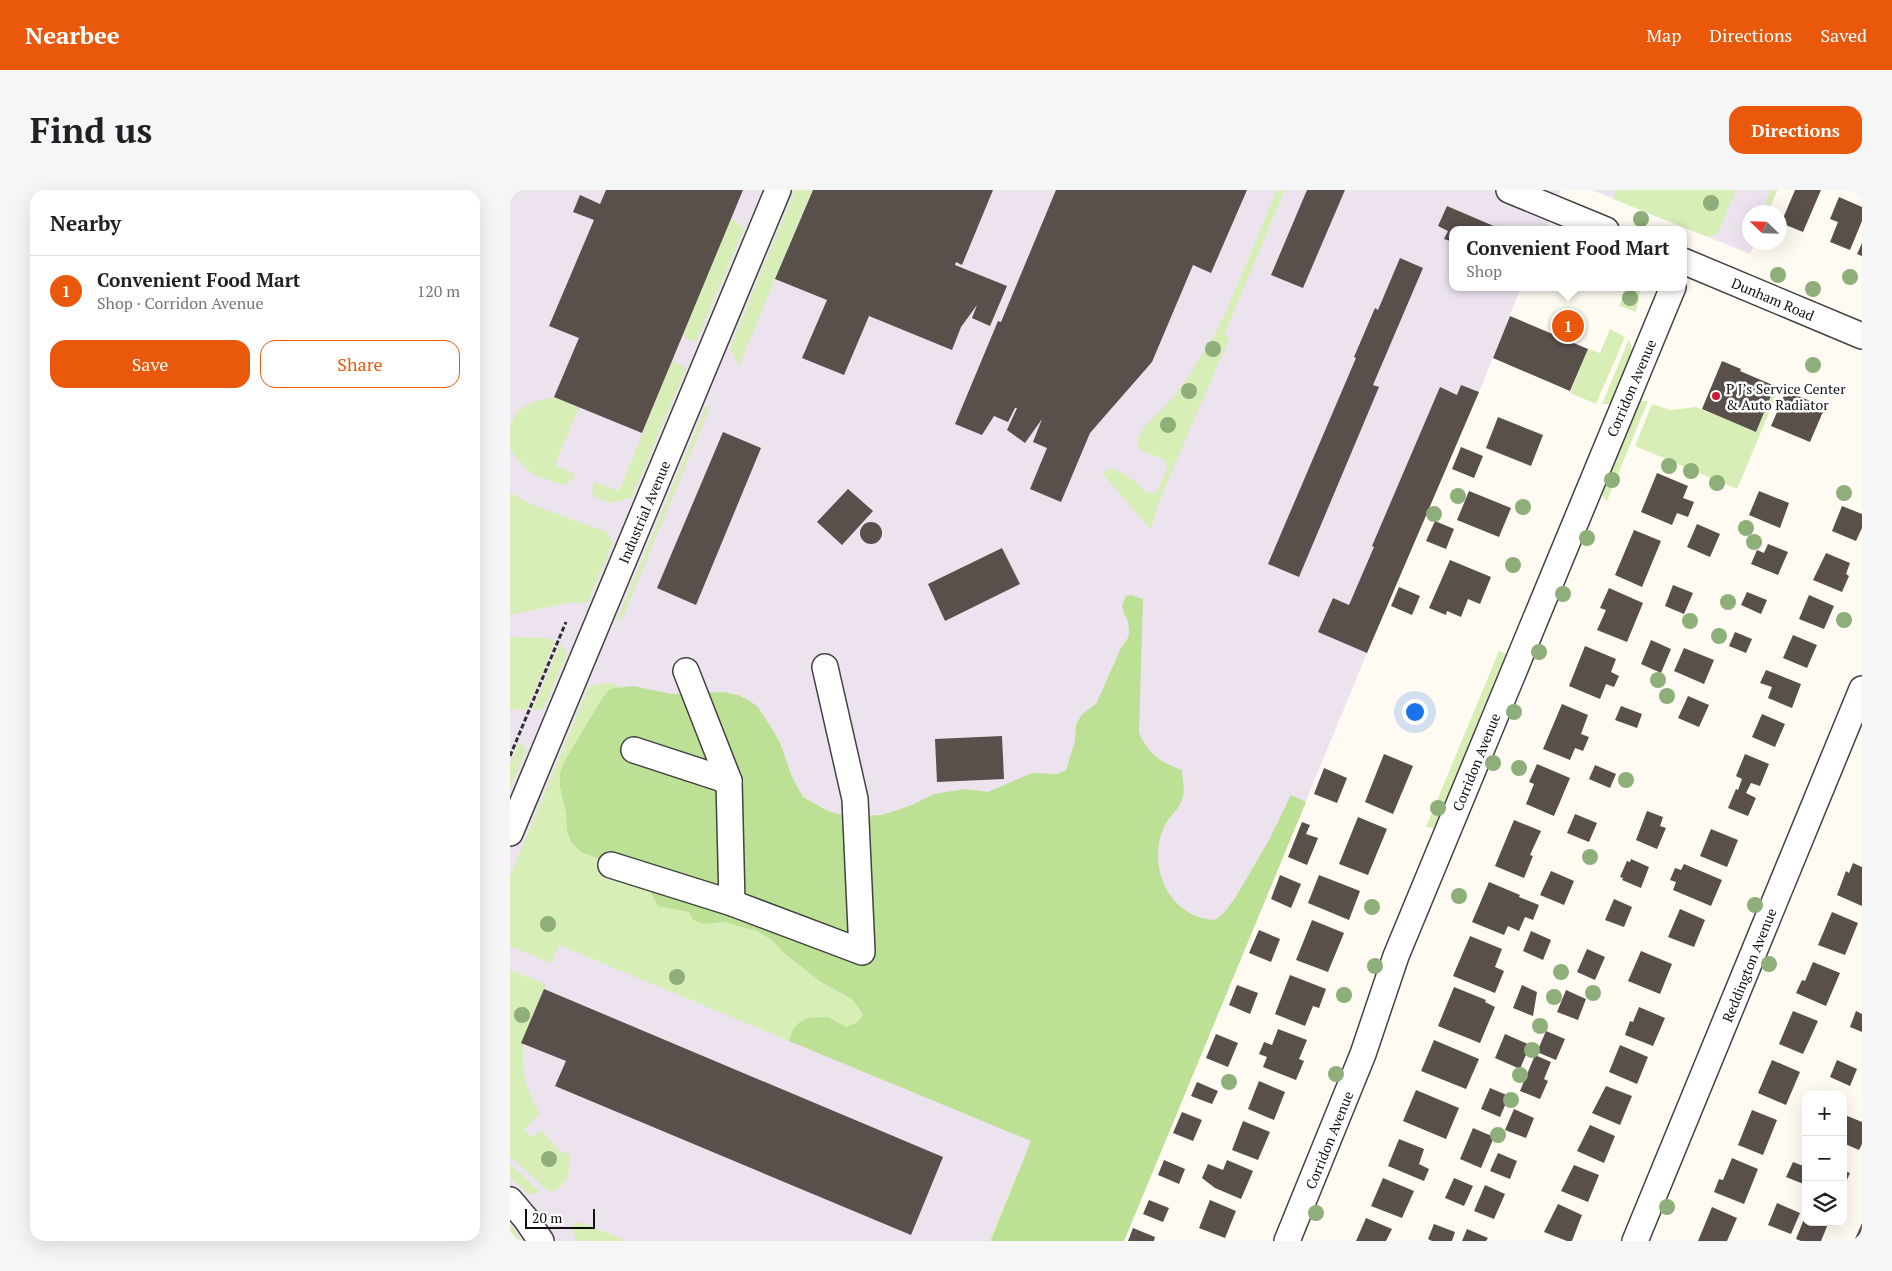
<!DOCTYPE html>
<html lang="en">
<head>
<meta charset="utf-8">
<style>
	body { margin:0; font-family:"PT Serif",serif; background:#f6f6f6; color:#202124 }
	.controls { position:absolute; right:15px; bottom:15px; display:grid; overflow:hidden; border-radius:10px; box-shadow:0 5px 20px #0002 }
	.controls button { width:45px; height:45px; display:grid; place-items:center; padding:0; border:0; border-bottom:1px solid #e0e0e0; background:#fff; color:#202124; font:25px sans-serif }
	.compass { position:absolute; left:1232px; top:15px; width:45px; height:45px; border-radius:50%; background:#fff; box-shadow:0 5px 20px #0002; rotate:293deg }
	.scale { position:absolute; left:15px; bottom:12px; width:70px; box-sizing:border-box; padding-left:5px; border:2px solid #0f0f0f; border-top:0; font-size:14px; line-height:18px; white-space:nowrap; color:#0f0f0f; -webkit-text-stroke:4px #fff; paint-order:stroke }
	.you { position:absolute; left:904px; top:521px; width:18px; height:18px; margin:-12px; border:4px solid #fff; border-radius:50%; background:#1a73e8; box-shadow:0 0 0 8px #1a73e833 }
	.badge { display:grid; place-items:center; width:32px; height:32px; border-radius:50%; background:#ea580c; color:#fff; font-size:16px; font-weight:700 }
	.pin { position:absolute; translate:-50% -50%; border:2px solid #fff; box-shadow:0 1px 5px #0006 }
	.popup { position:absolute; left:939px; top:36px; width:238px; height:65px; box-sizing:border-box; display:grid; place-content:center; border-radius:10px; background:#fff; filter:drop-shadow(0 1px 4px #0005); font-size:16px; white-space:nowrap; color:#757577 }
	.popup b { font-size:19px; color:#202124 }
	.popup::after { content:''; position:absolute; left:50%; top:100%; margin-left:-10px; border:10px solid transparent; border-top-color:#fff }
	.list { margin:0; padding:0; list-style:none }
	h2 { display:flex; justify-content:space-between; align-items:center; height:65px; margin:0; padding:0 20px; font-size:21px }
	h2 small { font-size:16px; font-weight:400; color:#757577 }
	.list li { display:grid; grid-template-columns:32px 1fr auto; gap:15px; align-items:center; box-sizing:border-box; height:70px; padding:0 20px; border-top:1px solid #e0e0e0 }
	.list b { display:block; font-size:19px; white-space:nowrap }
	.list p { margin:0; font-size:16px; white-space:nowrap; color:#757577 }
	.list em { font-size:16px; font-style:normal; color:#757577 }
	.actions { display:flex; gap:10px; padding:15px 20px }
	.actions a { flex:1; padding:11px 0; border:1px solid #ea580c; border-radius:15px; text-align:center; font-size:18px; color:#ea580c }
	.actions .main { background:#ea580c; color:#fff }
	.icon { flex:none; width:28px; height:28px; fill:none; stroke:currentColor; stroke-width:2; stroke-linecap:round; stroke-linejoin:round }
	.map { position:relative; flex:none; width:1352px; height:1051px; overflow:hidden; border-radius:15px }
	header { display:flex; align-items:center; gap:30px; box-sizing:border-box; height:70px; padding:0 25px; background:#ea580c; color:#fff }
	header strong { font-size:24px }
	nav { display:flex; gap:28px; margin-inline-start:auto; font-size:18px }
	.intro { display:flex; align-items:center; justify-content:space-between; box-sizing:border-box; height:120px; padding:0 30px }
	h1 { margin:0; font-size:35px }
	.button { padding:12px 22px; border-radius:15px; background:#ea580c; color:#fff; font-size:18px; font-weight:700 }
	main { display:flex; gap:30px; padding:0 30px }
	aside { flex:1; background:#fff; border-radius:15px; box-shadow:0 5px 20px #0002 }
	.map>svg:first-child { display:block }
	.industrial { fill:#ece3ef }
	.green { fill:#d8eeb7 }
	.forest { fill:#bde194 }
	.building { fill:#594f4b }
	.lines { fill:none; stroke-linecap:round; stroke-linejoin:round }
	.minor-casing { stroke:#424242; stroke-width:28 }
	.path { stroke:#313131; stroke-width:3; stroke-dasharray:5 2.5; stroke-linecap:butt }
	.minor { stroke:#fff; stroke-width:25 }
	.tree { fill:#8eae7a }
	.poi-dot { fill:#ce1830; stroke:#fff; stroke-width:2 }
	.labels { text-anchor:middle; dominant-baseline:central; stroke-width:5; stroke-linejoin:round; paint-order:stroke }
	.street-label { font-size:14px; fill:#0f0f0f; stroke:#fff }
	.poi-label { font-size:14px; fill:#0f0f0f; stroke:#fff; text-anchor:start }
</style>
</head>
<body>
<header>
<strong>Nearbee</strong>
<nav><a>Map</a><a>Directions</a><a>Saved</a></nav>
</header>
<div class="intro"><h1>Find us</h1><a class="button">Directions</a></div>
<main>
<aside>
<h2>Nearby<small></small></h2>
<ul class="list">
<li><span class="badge">1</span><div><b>Convenient Food Mart</b><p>Shop · Corridon Avenue</p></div><em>120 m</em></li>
</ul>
<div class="actions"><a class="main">Save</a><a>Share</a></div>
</aside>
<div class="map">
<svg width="1352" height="1051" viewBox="0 0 1352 1051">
	<rect width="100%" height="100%" fill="#fffbf2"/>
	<g class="industrial">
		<polygon points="0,0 1051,0 1036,40 943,40 943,97 1011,97 969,202 857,463 614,1051 0,1051"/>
		<polygon points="1082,0 1267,0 1258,22 1240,22 1240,52 1245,53 1240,64"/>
	</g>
	<g class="green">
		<polygon points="285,0 302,0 229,176 220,158"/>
		<path d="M767,0H775L714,145L720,147L658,290L647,318L641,340L592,283L599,278C616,283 625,291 637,303L647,302L657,278L655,270L632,261L628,256V248L633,238L657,214L675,192L707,140L717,119Z"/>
		<polygon points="1107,0 1226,0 1208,43 1198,47 1103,9"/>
		<polygon points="1261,0 1267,0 1258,22 1252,22"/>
		<polygon points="221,28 234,39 186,152 176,149 173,144"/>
		<polygon points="1116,97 1131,97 1126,122 1109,116 1117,98"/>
		<polygon points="1100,139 1115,147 1086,214 1060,203 1078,159 1090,163"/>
		<polygon points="1119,149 1122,160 1100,214 1092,214"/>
		<polygon points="162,171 168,173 176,179 122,307 102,313 84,307 82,305 84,292 109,301"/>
		<polygon points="1265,196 1269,199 1227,299 1125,256 1142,214 1161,220 1186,217 1246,242"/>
		<polygon points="44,207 69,217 45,275 65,284 62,290 53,295 25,285 15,279 0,259 0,237 7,221 23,212"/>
		<polygon points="1129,211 1138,211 1097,311 1091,305"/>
		<polygon points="201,215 113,427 106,432 196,216"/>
		<polygon points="0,303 25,316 97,342 103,353 78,412 66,414 62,412 0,425"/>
		<polygon points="0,447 36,448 45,451 17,520 0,519"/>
		<polygon points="50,454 57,463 34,518 22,521"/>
		<polygon points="989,461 996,464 924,638 916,637"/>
		<polygon points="98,493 113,496 104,498 93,507 54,572 50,597 56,623 57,642 62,653 71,662 107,676 138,698 148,716 179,722 209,734 213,732 238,738 247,741 262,750 275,764 311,792 342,809 353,824 348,832 336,837 318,827 283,839 279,851 49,755 41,773 0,756 0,686 79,496"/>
		<polygon points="10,551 16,561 0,599 0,574"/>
		<path d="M0,780L36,794C14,845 0,873 30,924L14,939L22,948L31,940L50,961L59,964C61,981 58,998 39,1002L0,966Z"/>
		<polygon points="521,951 482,1051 479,1051"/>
		<polygon points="0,974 31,1003 18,1004 0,987"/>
		<polygon points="65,1033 73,1033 117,1051 67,1051 61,1037"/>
		<polygon points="0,1034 12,1051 0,1051"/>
	</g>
	<path class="forest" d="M621,405L633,409L629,543C640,566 649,571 672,580C672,588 675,598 673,606C671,616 665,621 659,629C654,635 650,646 649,654C643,691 666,728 705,730L714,723L727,705L759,650L781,605L796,612L614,1051H481L521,951L279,851L283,839L290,832L298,828L318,827L336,837L348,832L353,824L342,809L311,792L275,764L262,750L247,741L214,732L194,734L183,730L179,722L148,716L138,698L107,676L71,662L62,653L57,642L56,623L50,597V583L54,572L93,507L99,500L104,498L124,496L161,504L214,502L228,505L238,510L247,516L261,537L270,553L282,587L293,607L318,621L328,624L344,626L372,625L402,615L424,604L455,599L478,602L522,583L547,584L556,580L565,551L566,535L572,524L586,514L611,458L618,448L619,442L618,431L614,424L612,415L616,406Z"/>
	<g class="building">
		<polygon points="96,0 233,0 132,243 44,207 69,148 39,136 84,30 63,22 70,5 90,14"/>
		<polygon points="303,0 483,0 452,75 446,72 445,75 497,96 480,136 462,128 467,115 451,137 442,160 359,126 334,185 292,168 317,110 265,89"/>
		<polygon points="546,0 737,0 701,83 683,75 642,172 580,243 551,312 520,299 537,258 523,252 532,229 515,253 497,240 507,218 505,218 498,232 484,226 472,245 445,234 488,131 491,132"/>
		<polygon points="797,0 835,0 793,98 761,85"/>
		<polygon points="1285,0 1311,0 1293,42 1271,33"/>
		<polygon points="1329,7 1352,17 1352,31 1340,60 1320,52 1328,32 1320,29"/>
		<polygon points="937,16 993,40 943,40 943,52 934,49 938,41 928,36"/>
		<polygon points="1352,53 1352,66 1347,64"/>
		<polygon points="890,68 913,78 863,195 869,197 789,387 758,374 846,168 844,167 865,118 868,120"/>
		<polygon points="1000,126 1078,159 1060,201 983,168"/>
		<polygon points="1212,171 1231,179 1230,181 1265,196 1246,242 1192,219"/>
		<polygon points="951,195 969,202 857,463 808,442 823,408 839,415 864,357 862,356 930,197 947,205"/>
		<polygon points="1276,201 1315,217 1300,252 1261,236"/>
		<polygon points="988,227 1033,245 1021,276 976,258"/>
		<polygon points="213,242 251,258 186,415 147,398"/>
		<polygon points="951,257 973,266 964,288 942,279"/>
		<polygon points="1147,283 1178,296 1173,308 1184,312 1178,327 1167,323 1162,335 1131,322"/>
		<polygon points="338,299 363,321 332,355 307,332"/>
		<polygon points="959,301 1001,318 989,347 947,330"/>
		<polygon points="1249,301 1279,313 1270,338 1239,325"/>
		<polygon points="1332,316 1352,324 1352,338 1346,351 1322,341"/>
		<polygon points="925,331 944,339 936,359 916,351"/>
		<circle cx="361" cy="343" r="11"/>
		<polygon points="1187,334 1210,344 1200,367 1177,357"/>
		<polygon points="1124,340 1151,351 1132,397 1105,385"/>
		<polygon points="1258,354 1278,362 1268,385 1241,374 1247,360 1254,363"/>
		<polygon points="492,358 510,394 435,431 418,394"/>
		<polygon points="1316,363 1340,373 1336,384 1339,386 1332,402 1303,390"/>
		<polygon points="940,370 981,387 970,414 958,409 951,427 937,421 936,425 919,418"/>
		<polygon points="1163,395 1183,403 1174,424 1155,416"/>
		<polygon points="889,397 910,406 902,425 881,416"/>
		<polygon points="1099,398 1133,413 1117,452 1087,440 1096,420 1090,418"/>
		<polygon points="1237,402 1257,410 1251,424 1231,415"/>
		<polygon points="1299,405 1324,416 1314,439 1289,429"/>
		<polygon points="1225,442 1242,449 1236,463 1219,456"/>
		<polygon points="1283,445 1307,455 1297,478 1273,468"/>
		<polygon points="1141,450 1161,459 1151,483 1131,474"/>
		<polygon points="1075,456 1106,469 1101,482 1109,486 1104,497 1096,494 1090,509 1059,496"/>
		<polygon points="1174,458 1204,470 1194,494 1164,481"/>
		<polygon points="1256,480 1291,494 1282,518 1258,508 1262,497 1250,493"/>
		<polygon points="1178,506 1199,515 1189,537 1168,528"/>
		<polygon points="1052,514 1078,525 1071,544 1079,547 1073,561 1065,558 1060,570 1033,559"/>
		<polygon points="1111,516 1132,524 1127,538 1105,530"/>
		<polygon points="1252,524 1275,534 1265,557 1242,547"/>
		<polygon points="492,546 494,589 427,592 425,549"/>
		<polygon points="874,564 903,576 883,624 855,612"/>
		<polygon points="1235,564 1259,574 1250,596 1241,593 1236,603 1246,608 1238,626 1218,618 1226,599 1228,600 1232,589 1226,586"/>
		<polygon points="1027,574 1060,588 1044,626 1016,614 1024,594 1019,592"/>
		<polygon points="1085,575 1106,584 1100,598 1079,589"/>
		<polygon points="814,578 837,588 827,613 804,604"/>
		<polygon points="1137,621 1153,627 1150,636 1156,638 1147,659 1126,650"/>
		<polygon points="1065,624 1087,633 1079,652 1057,643"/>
		<polygon points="848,627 877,639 858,685 829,674"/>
		<polygon points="1004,630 1031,641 1020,665 1023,666 1014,688 985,676"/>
		<polygon points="792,632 800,635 796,644 808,648 797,675 778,667"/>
		<polygon points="1201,639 1228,650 1217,677 1190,666"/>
		<polygon points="1121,669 1139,677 1131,698 1112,690 1113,688 1110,687 1117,671 1120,672"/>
		<polygon points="1343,673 1352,677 1352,716 1327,705 1336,681 1339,683"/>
		<polygon points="1174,674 1212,690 1201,716 1163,700 1166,692 1160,690 1165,678 1171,680"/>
		<polygon points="1041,681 1064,691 1054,715 1030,705"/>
		<polygon points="770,685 791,694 781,718 761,709"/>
		<polygon points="809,685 850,701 839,730 798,713"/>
		<polygon points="979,692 1010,705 1009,707 1029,715 1023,730 1015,727 1009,741 998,736 994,745 962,732"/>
		<polygon points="1104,709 1122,717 1114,737 1095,730"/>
		<polygon points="1170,719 1195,730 1184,757 1158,747"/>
		<polygon points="1322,722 1348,733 1335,765 1308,755"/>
		<polygon points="802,730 834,743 818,782 786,770"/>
		<polygon points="749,740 770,749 761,772 739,763"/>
		<polygon points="1021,741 1041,750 1033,770 1013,761"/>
		<polygon points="960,746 992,759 985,777 994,781 985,803 943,786"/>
		<polygon points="1077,759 1095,767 1085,790 1067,782"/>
		<polygon points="1131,761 1162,774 1150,804 1118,791"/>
		<polygon points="1303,772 1330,783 1316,816 1286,803 1292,790 1295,791"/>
		<polygon points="780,785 816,799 809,818 803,816 795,836 765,824"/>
		<polygon points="727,795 748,803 740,824 719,815"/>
		<polygon points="1012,795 1027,802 1023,826 1003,818"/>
		<polygon points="944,797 976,810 975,812 985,817 970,853 928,836"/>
		<polygon points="34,799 433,967 401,1045 45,896 56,871 11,853"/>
		<polygon points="1056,800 1076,809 1068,830 1047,822"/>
		<polygon points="1129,817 1155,828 1143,856 1115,845 1120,831 1123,832"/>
		<polygon points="1283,821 1308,831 1293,864 1269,854"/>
		<polygon points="1346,821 1352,824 1352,842 1340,837"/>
		<polygon points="768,839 797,850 789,869 794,871 786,890 753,877 757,867 749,864 754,852 762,855"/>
		<polygon points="1036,841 1055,849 1046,870 1027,862"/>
		<polygon points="706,844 728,853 718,877 696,868"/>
		<polygon points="995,844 1020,855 1010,879 985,868"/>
		<polygon points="924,850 969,869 956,899 911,881"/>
		<polygon points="1110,855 1138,867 1127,894 1099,882"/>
		<polygon points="1025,865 1041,872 1034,889 1038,891 1030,909 1010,901"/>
		<polygon points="1262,870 1290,882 1276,915 1248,903"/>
		<polygon points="1327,870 1347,879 1340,896 1320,887"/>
		<polygon points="749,891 775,902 764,930 738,919"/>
		<polygon points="687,892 708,901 702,914 681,906"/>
		<polygon points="1096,896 1122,906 1110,935 1082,923"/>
		<polygon points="980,898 999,906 990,927 971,919"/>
		<polygon points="906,900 949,918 936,949 893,931"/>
		<polygon points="1004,919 1024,928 1016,948 995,940"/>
		<polygon points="1242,920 1267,930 1253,965 1228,955"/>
		<polygon points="672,922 692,930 683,951 663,943"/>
		<polygon points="1335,925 1352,932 1352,954 1349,960 1333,953 1333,930"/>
		<polygon points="733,931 760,942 748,970 722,960"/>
		<polygon points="1080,935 1105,946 1094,973 1067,961"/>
		<polygon points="963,938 984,947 971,978 950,969"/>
		<polygon points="889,949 914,959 909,974 919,979 914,991 878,976"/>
		<polygon points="988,963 1007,971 1000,989 980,981"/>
		<polygon points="1222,968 1248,979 1234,1014 1204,1002 1209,989 1213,990"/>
		<polygon points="654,970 675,979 669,994 648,985"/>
		<polygon points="717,970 743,981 731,1009 705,998 692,988 698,974 713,980"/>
		<polygon points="1283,972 1296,977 1296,995 1276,987"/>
		<polygon points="1064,975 1089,985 1078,1012 1051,1001"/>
		<polygon points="1333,980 1340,983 1333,999"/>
		<polygon points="873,988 904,1001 892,1028 861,1016"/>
		<polygon points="944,988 963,996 954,1016 935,1008"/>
		<polygon points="975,995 995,1004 984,1029 964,1021"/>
		<polygon points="639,1010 659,1018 653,1032 633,1024"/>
		<polygon points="700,1010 726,1021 715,1048 689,1038"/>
		<polygon points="1267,1013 1290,1023 1281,1044 1258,1035"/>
		<polygon points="1048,1014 1072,1025 1062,1051 1057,1051 1034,1042"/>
		<polygon points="1202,1017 1227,1028 1217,1051 1188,1051"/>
		<polygon points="1296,1024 1296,1032 1312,1032 1318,1034 1311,1051 1291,1051 1286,1049"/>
		<polygon points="856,1028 882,1039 876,1051 846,1051"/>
		<polygon points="1352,1033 1352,1051 1344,1051"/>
		<polygon points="924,1034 945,1042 942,1051 922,1051 918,1049"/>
		<polygon points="623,1038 645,1047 644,1051 618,1051"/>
		<polygon points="957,1039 978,1048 976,1051 952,1051"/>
	</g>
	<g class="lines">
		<defs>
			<g id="minor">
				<polyline points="999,0 1096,40"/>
				<polyline points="1173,71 1352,146"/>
				<polyline points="176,481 219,591 222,713 352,762 345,609 315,477"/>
				<polyline points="124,560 219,591"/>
				<polyline points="0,643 268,0"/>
				<polyline points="101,675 222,713"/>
				<polyline points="0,1010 16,1029 31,1051"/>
				<polyline points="777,1051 853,864 886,766 1163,97"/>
				<polyline points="1125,1051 1352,499"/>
			</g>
		</defs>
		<use href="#minor" class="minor-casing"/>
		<polyline class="path" points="0,566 56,432"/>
		<use href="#minor" class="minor"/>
	</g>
	<g class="tree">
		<circle cx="1201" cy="13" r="8"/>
		<circle cx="1131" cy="29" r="8"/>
		<circle cx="1268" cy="85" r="8"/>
		<circle cx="1340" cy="87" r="8"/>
		<circle cx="1303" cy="99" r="8"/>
		<circle cx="1120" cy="108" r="8"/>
		<circle cx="703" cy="159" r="8"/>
		<circle cx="1303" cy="175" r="8"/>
		<circle cx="679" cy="201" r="8"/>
		<circle cx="658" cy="235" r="8"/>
		<circle cx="1159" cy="276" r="8"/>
		<circle cx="1181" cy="281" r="8"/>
		<circle cx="1102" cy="290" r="8"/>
		<circle cx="1207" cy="293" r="8"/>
		<circle cx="1334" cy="303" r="8"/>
		<circle cx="948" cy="306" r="8"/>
		<circle cx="1013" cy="317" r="8"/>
		<circle cx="924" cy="324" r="8"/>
		<circle cx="1236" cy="338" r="8"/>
		<circle cx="1077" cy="348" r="8"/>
		<circle cx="1244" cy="352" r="8"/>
		<circle cx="1003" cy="375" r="8"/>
		<circle cx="1053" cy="404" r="8"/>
		<circle cx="1218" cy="412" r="8"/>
		<circle cx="1334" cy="430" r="8"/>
		<circle cx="1180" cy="431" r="8"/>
		<circle cx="1209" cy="446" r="8"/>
		<circle cx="1029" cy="462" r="8"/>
		<circle cx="1148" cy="490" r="8"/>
		<circle cx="1157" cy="506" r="8"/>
		<circle cx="1004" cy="522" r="8"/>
		<circle cx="983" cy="573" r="8"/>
		<circle cx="1009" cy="578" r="8"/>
		<circle cx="1116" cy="590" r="8"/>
		<circle cx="928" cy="618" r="8"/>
		<circle cx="1080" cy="667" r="8"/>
		<circle cx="949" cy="706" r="8"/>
		<circle cx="1245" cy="715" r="8"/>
		<circle cx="862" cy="717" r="8"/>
		<circle cx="38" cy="734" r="8"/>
		<circle cx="1259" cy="774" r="8"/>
		<circle cx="865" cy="776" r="8"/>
		<circle cx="1051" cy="782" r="8"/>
		<circle cx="167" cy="787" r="8"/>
		<circle cx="1083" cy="803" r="8"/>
		<circle cx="834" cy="805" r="8"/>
		<circle cx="1044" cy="807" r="8"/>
		<circle cx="12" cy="825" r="8"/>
		<circle cx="1030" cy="836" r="8"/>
		<circle cx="1022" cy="860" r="8"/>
		<circle cx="826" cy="884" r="8"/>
		<circle cx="1010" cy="885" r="8"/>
		<circle cx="719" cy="892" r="8"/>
		<circle cx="1001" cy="910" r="8"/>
		<circle cx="988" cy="945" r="8"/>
		<circle cx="39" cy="969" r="8"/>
		<circle cx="1157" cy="1017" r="8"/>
		<circle cx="806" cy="1023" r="8"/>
	</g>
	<circle class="poi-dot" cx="1206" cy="206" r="5"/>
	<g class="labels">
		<g class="street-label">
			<text transform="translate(1263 109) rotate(23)">Dunham Road</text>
			<text transform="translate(1121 198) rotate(-67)">Corridon Avenue</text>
			<text transform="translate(134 322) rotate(-67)">Industrial Avenue</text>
			<text transform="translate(966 572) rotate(-68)">Corridon Avenue</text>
			<text transform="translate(1239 775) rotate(-68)">Reddington Avenue</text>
			<text transform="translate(819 950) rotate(-68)">Corridon Avenue</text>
		</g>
		<g class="poi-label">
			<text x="1216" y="198">P J’s Service Center<tspan x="1216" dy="16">&amp; Auto Radiator</tspan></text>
		</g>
	</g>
</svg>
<div class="controls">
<button>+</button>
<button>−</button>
<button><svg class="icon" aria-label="layers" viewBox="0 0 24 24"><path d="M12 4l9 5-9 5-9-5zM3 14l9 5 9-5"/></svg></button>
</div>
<svg class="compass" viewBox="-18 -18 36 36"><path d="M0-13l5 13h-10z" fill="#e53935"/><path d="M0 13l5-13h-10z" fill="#757577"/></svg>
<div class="scale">20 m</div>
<div class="you"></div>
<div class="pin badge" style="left:1058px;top:136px">1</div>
<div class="popup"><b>Convenient Food Mart</b>Shop</div>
</div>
</main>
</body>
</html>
